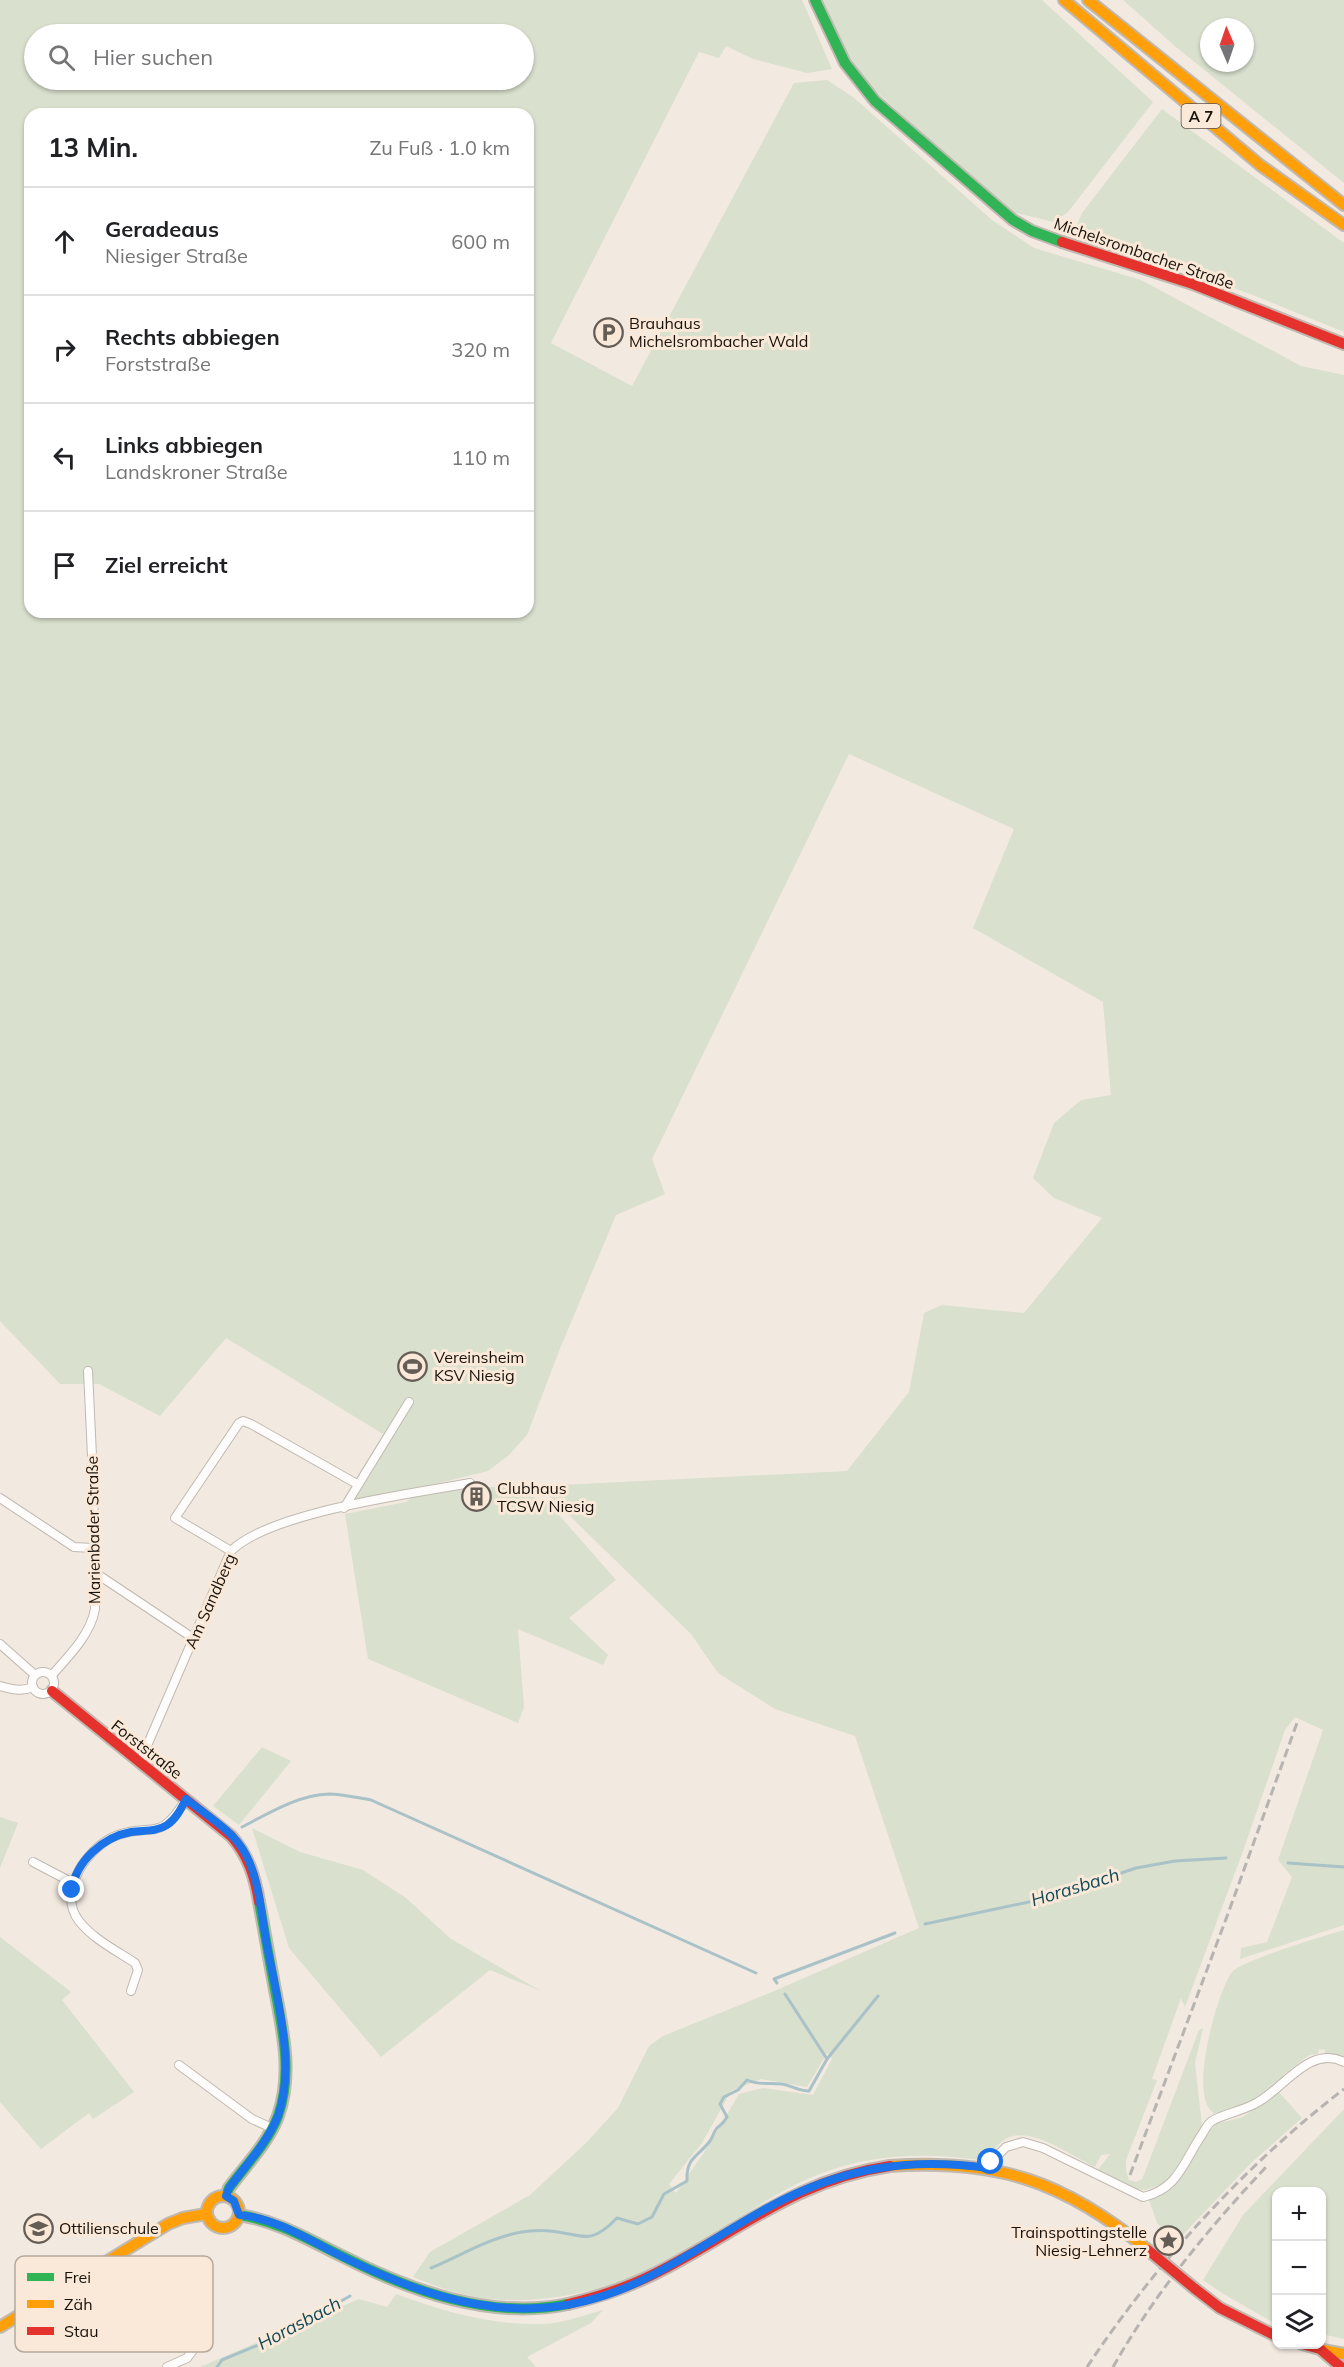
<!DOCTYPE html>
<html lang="de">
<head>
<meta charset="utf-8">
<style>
	body { margin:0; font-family:Mulish,sans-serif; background:#f6f6f6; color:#202124 }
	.controls { position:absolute; right:18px; bottom:18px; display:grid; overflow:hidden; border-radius:12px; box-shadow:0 2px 4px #0004 }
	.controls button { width:54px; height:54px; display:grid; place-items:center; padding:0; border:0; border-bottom:2px solid #e0e0e0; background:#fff; color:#202124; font:30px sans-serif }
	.compass { position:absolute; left:1200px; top:18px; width:54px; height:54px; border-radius:50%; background:#fff; box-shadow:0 2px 4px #0004; rotate:358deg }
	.stop { position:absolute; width:18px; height:18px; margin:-14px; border:4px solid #1a73e8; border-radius:50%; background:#fff }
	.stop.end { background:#1a73e8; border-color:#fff; box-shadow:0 2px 6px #0008 }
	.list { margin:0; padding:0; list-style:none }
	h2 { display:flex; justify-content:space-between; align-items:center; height:78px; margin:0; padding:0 24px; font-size:26px }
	h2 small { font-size:20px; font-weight:400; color:#757577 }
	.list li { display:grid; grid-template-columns:39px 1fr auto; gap:18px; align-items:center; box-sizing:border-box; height:108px; padding:0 24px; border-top:2px solid #e0e0e0 }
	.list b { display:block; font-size:22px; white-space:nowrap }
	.list p { margin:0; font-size:20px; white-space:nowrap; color:#757577 }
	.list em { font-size:20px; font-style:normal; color:#757577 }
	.icon { flex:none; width:33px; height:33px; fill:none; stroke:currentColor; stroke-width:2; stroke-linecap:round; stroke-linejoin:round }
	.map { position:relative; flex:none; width:1344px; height:2367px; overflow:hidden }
	.search { position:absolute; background:#fff; box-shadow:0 2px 4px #0004; left:24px; top:24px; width:510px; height:66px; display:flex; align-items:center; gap:15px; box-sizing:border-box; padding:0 21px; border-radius:33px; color:#757577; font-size:22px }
	.panel { position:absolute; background:#fff; box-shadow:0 2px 4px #0004; left:24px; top:108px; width:510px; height:510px; border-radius:18px }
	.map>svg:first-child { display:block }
	.green { fill:#d9e0cd; fill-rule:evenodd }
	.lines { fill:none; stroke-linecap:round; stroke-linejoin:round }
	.stream { stroke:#a9c2c8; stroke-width:3 }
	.street-casing { stroke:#c0b9b2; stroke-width:10 }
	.fast-casing { stroke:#c0b9b2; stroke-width:14 }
	.slow-casing { stroke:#c0b9b2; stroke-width:14 }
	.jam-casing { stroke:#c0b9b2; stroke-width:14 }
	.street { stroke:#fdfcfa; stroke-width:8 }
	.fast { stroke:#30b455; stroke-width:10 }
	.slow { stroke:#ff9f0a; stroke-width:10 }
	.jam { stroke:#e5322d; stroke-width:10 }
	.rail { stroke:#b6b3b1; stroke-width:3; stroke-dasharray:9 4.5; stroke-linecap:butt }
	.jam-bridge-casing { stroke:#c0b9b2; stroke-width:14; stroke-linecap:butt }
	.jam-bridge { stroke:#e5322d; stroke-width:10 }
	.route { stroke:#1a73e8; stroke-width:8 }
	.labels { text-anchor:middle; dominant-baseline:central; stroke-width:6; stroke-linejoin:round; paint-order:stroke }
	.shield { fill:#fae9d8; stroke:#5c5249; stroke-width:1.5 }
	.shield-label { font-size:15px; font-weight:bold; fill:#18120c }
	.street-label { font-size:16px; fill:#18120c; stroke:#fae9d8 }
	.poi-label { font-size:16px; fill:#18120c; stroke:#fae9d8; text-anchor:start }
	.water-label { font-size:18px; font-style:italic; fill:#124a58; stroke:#fae9d8 }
	.key { fill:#fae9d8; stroke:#b6a89b; stroke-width:1.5 }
	.key-label { font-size:16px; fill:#18120c }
</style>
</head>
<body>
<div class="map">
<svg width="1344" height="2367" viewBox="0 0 1344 2367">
	<rect width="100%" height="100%" fill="#f2e9e0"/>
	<g class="green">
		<path d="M0,0H802L832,69L807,73L753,59L726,46L719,58L699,52L551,343L632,386L794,83L827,80L853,97L992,220L1034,248L1141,280L1301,366L1344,375V1925L1240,1959L1241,1948L1267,1942L1292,1877L1278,1860L1323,1730L1295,1717L1285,1730L1243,1851L1185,2007L1181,1998L1152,2079L1157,2080L1126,2160V2170L1129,2180L1136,2182L1142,2179L1145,2172L1199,2030L1203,2028L1195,2063L1202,2126L1173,2177L1161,2185L1145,2190L1138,2189L1097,2171L1110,2154L1101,2155L1095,2167C1073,2157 1034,2128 1010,2137C999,2140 993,2152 987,2161C930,2152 871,2153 817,2175C767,2195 726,2229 680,2255C623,2287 547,2307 483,2298C458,2295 436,2286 413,2277L430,2252L530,2195L586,2143L618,2108L649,2046L663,2036L772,1992L919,1928L855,1736L775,1709L718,1673L691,1634L539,1486L847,1471L909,1392L924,1313L942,1305L1024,1313L1102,1218L1054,1198L1033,1178L1054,1123L1081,1100L1111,1095L1103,1002L973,928L1014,829L849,754L652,1159L665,1194L616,1215L559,1351L527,1435L509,1455L488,1471L362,1502L344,1498L383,1434L226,1338L160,1416L99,1384H60L0,1321ZM34,34H524V80H34ZM30,114H528V612H30ZM827,2053L832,2059L813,2095L763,2088L739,2094L709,2145L676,2193L669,2184L702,2143L731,2091L761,2079L807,2087Z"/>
		<polygon points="823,0 1042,0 1153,102 1068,212 1054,222 1016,213 932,143 877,92 861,74 845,49"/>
		<path d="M1123,0H1344V183L1176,47ZM1209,27H1245V63H1209Z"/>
		<polygon points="1162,109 1344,243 1344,332 1258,297 1185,270 1097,243 1076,227 1082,213"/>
		<polygon points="513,1485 552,1507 616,1580 569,1618 608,1655 603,1665 518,1629 524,1707 518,1723 368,1659 345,1514 406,1502 417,1494"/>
		<polygon points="262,1747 291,1761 239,1825 213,1806"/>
		<polygon points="0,1817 18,1823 0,1868"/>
		<polygon points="252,1828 300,1852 363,1870 406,1898 451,1939 541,1991 490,1970 381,2057 289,1948"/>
		<path d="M1344,1930V2060L1325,2054V2050L1319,2049L1318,2054L1309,2055L1283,2075L1286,2079C1272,2088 1238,2115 1222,2115C1181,2115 1218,1989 1232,1972C1241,1961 1326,1935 1344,1930Z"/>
		<polygon points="0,1937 71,1992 62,2000 134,2092 93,2119 89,2113 41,2149 0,2102"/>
		<polygon points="1278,2091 1302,2118 1251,2163 1175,2243 1157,2223 1149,2200 1171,2189 1203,2138 1216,2124 1243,2117"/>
		<polygon points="1344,2109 1344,2339 1322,2334 1322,2192 1276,2192 1276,2324 1222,2293 1203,2280 1243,2215"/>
		<path d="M396,2294C442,2311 489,2325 539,2324C561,2324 582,2316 603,2310L591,2323L527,2357L536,2367H200L359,2299L387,2307Z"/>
	</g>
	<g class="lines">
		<g class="stream">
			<path d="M242,1827C269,1813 298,1795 329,1794C343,1794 358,1798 371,1800L756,1973"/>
			<polyline points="1288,1863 1344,1867"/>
			<polyline points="925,1924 1048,1898 1136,1868 1175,1861 1226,1858"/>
			<polyline points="777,1983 774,1979 895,1933"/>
			<polyline points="827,2059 878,1996"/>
			<path d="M431,2268C460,2256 491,2237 522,2232C531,2231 542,2230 550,2231C583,2234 589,2247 617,2218L638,2224L652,2217L664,2194L687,2181C686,2157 698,2157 710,2141C713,2137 714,2131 717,2128C722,2124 724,2123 727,2117L720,2104L724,2097L738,2090L747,2080C759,2086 768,2082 781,2084C791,2085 798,2091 809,2091L827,2059L785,1994"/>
			<polyline points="217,2367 222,2360 280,2336 350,2296"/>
		</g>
		<defs>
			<g id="street">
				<polyline points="0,1498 74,1547 93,1548"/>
				<polyline points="344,1508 409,1402"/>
				<polyline points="231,1551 175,1518 239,1423 243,1421 251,1424 357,1484"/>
				<polyline points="94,1572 193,1638"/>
				<polyline points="0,1644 35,1675"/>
				<circle cx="43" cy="1683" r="11"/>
				<path d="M52,1675C68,1657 91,1634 95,1609L93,1477L88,1371"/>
				<path d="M0,1686C11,1689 22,1692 33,1687"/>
				<path d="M140,1762L231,1551C270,1512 411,1494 470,1483"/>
				<polyline points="33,1862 73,1883"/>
				<path d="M131,1991L138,1970L135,1963C117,1951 93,1939 79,1921C57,1892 86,1850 113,1837C152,1820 158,1846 186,1799"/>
				<polyline points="179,2065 252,2119 272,2128"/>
				<path d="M988,2168L991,2162L1006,2147L1023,2142L1043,2148L1143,2197C1178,2189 1183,2163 1201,2136C1204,2132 1207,2124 1212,2121C1220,2115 1246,2110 1258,2102C1285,2087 1310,2045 1344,2062"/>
				<polyline points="116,2256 193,2343 193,2350 187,2358 167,2367"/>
			</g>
			<g id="fast">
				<polyline points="815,0 845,63 875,101 1013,220 1032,231 1062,242"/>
				<path d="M226,2196L229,2188C246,2165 268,2143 278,2116C294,2071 281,2024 273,1979C268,1953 264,1928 259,1902"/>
				<path d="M239,2215C278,2221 309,2240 344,2257C411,2291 491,2320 568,2304"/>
			</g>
			<g id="slow">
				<polyline points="1064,0 1260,165 1344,225"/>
				<polyline points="1088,0 1344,205"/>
				<path d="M890,2166C998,2159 1064,2181 1148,2250"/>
				<circle cx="223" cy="2212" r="16"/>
				<polyline points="0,2327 168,2224 183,2218 206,2214"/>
				<polyline points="1323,2350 1344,2354"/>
			</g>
			<g id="jam">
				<polyline points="1062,242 1193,284 1344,344"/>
				<path d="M52,1691L231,1836C248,1855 255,1877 259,1902"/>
				<polyline points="1194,2288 1220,2308 1276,2336"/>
				<path d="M568,2304C598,2297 626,2288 654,2274C737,2233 794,2180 890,2166"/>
				<polyline points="1302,2344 1320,2349 1341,2367"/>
			</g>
		</defs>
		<use href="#street" class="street-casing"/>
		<use href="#fast" class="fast-casing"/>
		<use href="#slow" class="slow-casing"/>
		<use href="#jam" class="jam-casing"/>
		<use href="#street" class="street"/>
		<use href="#fast" class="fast"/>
		<use href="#slow" class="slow"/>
		<use href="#jam" class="jam"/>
		<g class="rail">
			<polyline points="1130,2175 1229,1911 1297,1723"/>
			<path d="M1087,2367C1157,2262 1244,2166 1344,2089"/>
			<path d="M1113,2367C1155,2293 1208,2229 1266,2167"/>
		</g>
		<defs>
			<polyline id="jam-bridge" points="1148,2250 1194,2288"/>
		</defs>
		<use href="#jam-bridge" class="jam-bridge-casing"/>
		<use href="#jam-bridge" class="jam-bridge"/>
	</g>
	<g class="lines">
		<path class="route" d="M72,1890C76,1861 103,1837 131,1832C144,1830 156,1832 167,1825C176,1819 181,1809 186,1799C207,1816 234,1831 246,1855C259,1880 261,1912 266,1940C275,1992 297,2064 278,2116C267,2143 246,2165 229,2188L226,2196L234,2201L239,2215C275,2218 307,2239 339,2255C406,2288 476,2315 552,2307C637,2298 697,2246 769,2207C841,2168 907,2157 988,2168L991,2162"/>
	</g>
	<defs>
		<symbol id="parking-ring" viewBox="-11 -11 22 22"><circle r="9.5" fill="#fae9d8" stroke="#645d56" stroke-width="1.5"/><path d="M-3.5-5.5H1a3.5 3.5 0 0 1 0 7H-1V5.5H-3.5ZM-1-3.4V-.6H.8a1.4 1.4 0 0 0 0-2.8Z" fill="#645d56"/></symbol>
		<symbol id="stadium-ring" viewBox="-11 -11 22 22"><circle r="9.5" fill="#fae9d8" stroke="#645d56" stroke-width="1.5"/><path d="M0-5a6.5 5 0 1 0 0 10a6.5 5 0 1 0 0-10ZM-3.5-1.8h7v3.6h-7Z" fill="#645d56"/></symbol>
		<symbol id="building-ring" viewBox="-11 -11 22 22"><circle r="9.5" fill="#fae9d8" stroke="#645d56" stroke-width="1.5"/><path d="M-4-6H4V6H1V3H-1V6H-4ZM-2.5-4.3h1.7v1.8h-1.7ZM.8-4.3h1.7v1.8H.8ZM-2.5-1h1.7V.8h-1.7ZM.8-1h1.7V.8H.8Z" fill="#645d56"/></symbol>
		<symbol id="school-ring" viewBox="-11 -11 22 22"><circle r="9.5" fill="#fae9d8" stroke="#645d56" stroke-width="1.5"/><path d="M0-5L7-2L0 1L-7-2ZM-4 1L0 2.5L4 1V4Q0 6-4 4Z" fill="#645d56"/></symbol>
		<symbol id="sight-ring" viewBox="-11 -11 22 22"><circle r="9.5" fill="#fae9d8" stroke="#645d56" stroke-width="1.5"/><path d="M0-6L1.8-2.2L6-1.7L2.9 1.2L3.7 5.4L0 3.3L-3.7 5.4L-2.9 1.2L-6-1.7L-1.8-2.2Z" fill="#645d56"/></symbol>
	</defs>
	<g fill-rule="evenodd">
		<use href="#parking-ring" x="592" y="316" width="33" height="33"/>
		<use href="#stadium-ring" x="396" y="1350" width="33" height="33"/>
		<use href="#building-ring" x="460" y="1480" width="33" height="33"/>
		<use href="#school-ring" x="22" y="2212" width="33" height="33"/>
		<use href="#sight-ring" x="1152" y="2224" width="33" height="33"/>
	</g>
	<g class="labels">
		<rect class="shield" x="1181.5" y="104" width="39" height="24" rx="4.5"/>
		<g class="shield-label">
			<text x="1201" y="116">A 7</text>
		</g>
		<g class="street-label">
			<text transform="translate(1144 253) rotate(19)">Michelsrombacher Straße</text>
			<text transform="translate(93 1530) rotate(-91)">Marienbader Straße</text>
			<text transform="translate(210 1601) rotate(-66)">Am Sandberg</text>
			<text transform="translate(147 1749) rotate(38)">Forststraße</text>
		</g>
		<g class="poi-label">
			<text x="629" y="323">Brauhaus<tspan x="629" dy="18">Michelsrombacher Wald</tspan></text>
			<text x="434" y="1357">Vereinsheim<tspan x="434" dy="18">KSV Niesig</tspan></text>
			<text x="497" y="1488">Clubhaus<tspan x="497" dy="18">TCSW Niesig</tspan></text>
			<text x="59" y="2228">Ottilienschule</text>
			<text x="1147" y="2232" text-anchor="end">Trainspottingstelle<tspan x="1147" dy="18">Niesig-Lehnerz</tspan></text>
		</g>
		<g class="water-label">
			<text transform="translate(1075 1887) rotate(-17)">Horasbach</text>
			<text transform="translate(299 2323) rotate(-28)">Horasbach</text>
		</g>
	</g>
	<rect x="15" y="2256" width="198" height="96" rx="9" class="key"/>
	<rect x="27" y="2273" width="27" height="8" fill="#30b455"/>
	<rect x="27" y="2300" width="27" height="8" fill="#ff9f0a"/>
	<rect x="27" y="2327" width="27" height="8" fill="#e5322d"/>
	<g class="key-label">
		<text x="64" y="2283">Frei</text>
		<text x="64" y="2310">Zäh</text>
		<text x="64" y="2337">Stau</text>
	</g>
</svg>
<div class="controls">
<button>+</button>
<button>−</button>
<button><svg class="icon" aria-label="layers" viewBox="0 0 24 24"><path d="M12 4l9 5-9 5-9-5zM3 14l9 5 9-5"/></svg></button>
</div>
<svg class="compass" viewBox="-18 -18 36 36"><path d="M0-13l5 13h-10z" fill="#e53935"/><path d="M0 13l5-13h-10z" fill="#757577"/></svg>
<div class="stop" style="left:991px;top:2162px"></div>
<div class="stop end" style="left:72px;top:1890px"></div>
<div class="search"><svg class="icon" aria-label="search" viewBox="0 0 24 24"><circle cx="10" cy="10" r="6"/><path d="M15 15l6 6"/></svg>Hier suchen</div>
<section class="panel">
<h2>13 Min.<small>Zu Fuß · 1.0 km</small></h2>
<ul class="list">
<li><svg class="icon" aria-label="ahead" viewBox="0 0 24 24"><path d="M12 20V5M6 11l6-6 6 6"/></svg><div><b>Geradeaus</b><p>Niesiger Straße</p></div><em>600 m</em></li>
<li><svg class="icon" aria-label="right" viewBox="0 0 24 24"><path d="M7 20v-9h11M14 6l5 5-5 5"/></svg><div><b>Rechts abbiegen</b><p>Forststraße</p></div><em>320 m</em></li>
<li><svg class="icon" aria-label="left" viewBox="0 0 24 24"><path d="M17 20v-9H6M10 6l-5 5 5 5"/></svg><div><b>Links abbiegen</b><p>Landskroner Straße</p></div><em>110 m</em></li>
<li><svg class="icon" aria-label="arrive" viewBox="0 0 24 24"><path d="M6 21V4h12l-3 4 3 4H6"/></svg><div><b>Ziel erreicht</b></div></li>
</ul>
</section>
</div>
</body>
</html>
